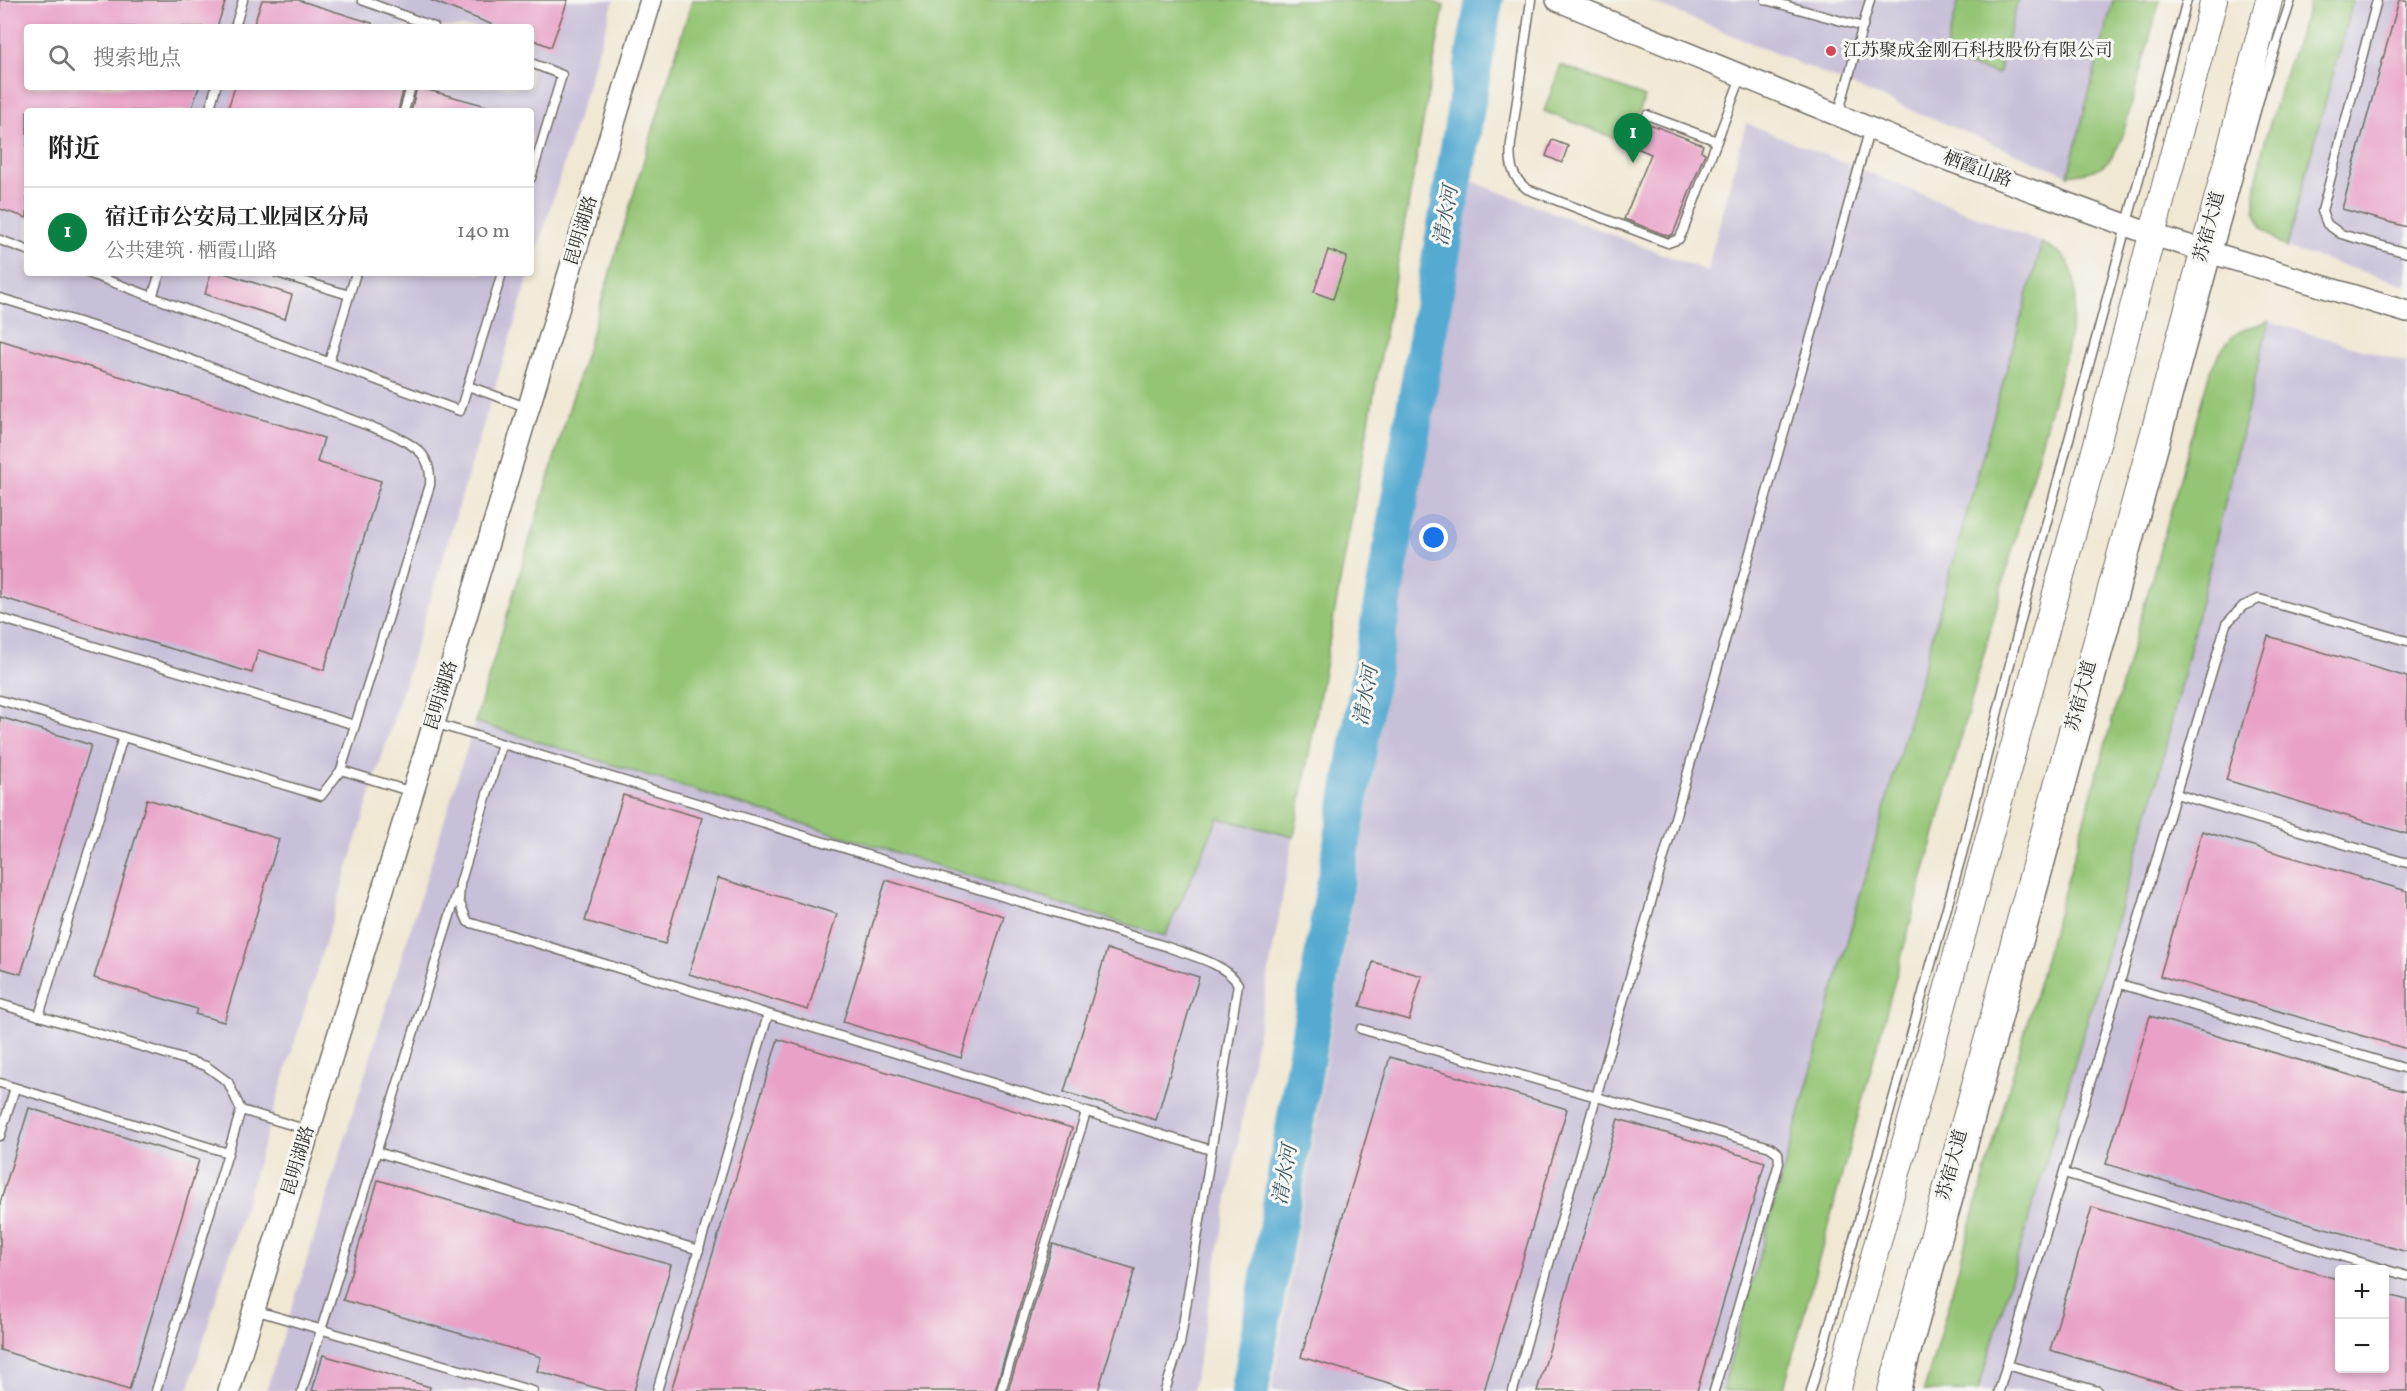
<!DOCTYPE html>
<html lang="zh">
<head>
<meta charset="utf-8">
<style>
	body { margin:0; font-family:Vollkorn,"Noto Serif SC",serif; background:#f6f6f6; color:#222 }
	.controls { position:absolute; right:18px; bottom:18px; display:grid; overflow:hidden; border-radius:6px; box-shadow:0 3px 9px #0003 }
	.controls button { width:54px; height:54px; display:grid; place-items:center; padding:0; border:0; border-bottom:2px solid #e0e0e0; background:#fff; color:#222; font:30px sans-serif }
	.you { position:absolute; left:1434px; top:538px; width:21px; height:21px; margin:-15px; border:4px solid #fff; border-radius:50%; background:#1a73e8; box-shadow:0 0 0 9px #1a73e833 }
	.badge { display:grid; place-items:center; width:39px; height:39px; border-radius:50%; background:#0b8043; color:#fff; font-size:20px; font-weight:700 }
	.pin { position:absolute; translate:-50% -50px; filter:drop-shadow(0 2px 3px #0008) }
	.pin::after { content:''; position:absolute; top:32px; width:21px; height:18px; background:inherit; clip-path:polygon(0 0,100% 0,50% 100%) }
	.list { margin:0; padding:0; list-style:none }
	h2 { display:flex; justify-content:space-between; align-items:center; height:78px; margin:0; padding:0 24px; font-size:26px }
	h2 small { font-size:20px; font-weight:400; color:#767676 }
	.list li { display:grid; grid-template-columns:39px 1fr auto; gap:18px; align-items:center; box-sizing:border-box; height:90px; padding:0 24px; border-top:2px solid #e0e0e0 }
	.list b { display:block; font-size:22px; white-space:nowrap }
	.list p { margin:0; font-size:20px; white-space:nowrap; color:#767676 }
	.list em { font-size:20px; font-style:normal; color:#767676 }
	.icon { flex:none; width:33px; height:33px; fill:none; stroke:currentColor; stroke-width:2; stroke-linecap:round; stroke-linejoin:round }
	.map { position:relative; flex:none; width:2407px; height:1391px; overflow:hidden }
	.search { position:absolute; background:#fff; box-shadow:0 3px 9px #0003; left:24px; top:24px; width:510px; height:66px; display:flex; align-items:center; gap:15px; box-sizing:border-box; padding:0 21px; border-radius:6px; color:#767676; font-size:22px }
	.panel { position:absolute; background:#fff; box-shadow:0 3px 9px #0003; left:24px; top:108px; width:510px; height:168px; border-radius:6px }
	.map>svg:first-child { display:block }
	.industrial { fill:#c8bfd8; fill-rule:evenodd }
	.green { fill:#94c575; stroke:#607850; stroke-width:1.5 }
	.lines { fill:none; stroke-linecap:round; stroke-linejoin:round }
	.river { stroke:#55aad1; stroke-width:38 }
	.building { fill:#e9a1c7 }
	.service-casing { stroke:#706d66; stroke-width:11 }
	.tertiary-casing { stroke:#706d66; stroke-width:24 }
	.primary-casing { stroke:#706d66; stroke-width:28 }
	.service { stroke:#fff; stroke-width:8 }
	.tertiary { stroke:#fff; stroke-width:21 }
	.primary { stroke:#fff; stroke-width:26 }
	.poi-dot { fill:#d1495b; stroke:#f6f6f2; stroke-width:2 }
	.labels { text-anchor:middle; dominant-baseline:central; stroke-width:6; stroke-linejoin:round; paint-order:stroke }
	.poi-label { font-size:18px; fill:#2b2b2b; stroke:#f6f6f2; text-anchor:start }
	.street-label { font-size:18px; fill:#2b2b2b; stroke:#f6f6f2 }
	.water-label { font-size:20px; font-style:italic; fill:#3a5765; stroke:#f6f6f2 }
</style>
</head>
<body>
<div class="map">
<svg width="2407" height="1391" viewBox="0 0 2407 1391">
	<rect width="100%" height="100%" fill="#f6f6f2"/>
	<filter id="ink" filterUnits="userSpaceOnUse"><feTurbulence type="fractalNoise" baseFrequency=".0167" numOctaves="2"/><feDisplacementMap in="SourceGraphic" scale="12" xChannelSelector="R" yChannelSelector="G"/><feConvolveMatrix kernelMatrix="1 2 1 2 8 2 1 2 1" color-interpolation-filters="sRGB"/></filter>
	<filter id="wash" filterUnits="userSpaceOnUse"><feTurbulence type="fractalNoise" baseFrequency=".008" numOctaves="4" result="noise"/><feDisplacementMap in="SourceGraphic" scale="24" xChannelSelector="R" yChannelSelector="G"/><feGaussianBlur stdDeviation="1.35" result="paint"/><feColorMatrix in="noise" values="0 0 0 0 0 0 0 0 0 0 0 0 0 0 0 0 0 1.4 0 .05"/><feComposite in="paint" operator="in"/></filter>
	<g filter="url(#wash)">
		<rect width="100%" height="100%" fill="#f1e8d4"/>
		<g class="industrial">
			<path d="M0,0H614L531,271V111H27V273H530L188,1391H0ZM27,27H531V87H27Z"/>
			<polygon points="692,0 1428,0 1444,6 1193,1391 266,1391 475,722"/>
			<polygon points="1647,0 2113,0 2068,175"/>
			<polygon points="2353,0 2407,0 2407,285 2286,248"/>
			<polygon points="1746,123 2042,243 1722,1391 1272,1391 1471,181 1707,271"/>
			<path d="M2269,321L2407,363V1391H1978L2154,794ZM2340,1270H2384V1368H2340Z"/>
		</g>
		<g class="green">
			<polygon points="692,0 1428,0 1444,6 1294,837 1218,818 1165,936 475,722"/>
			<polygon points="1959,0 2018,0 1998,74 1943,59"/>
			<path d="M2113,0H2160L2122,138C2110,166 2098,172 2068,175Z"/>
			<path d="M2311,0H2353L2286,248C2275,239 2259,229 2256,214C2247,170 2296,47 2311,0Z"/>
			<polygon points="1561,65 1645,97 1627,143 1544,111"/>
			<path d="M2042,243C2048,247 2057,250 2062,255C2086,279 2071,327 2065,356L1783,1391H1722Z"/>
			<path d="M2269,321L2154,794L1978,1391H1924L2210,371C2229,336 2230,333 2269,321Z"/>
		</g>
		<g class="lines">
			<polyline class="river" points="1250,1391 1484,0"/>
		</g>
		<g id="blocks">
			<g class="building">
				<polygon points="0,0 226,0 217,27 27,27 27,87 199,87 191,111 27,111 27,218 0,209"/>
				<polygon points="262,0 298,0 372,23 372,27 253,27"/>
				<polygon points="430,0 568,0 551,47 531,39 531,27 498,27"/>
				<polygon points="2399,0 2407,0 2407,227 2342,209"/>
				<polygon points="235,87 404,87 398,111 227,111"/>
				<polygon points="417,87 487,106 486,111 411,111"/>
				<polygon points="1642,121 1703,145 1701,151 1705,153 1673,234 1668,236 1624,219 1651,154 1632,146"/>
				<polygon points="1552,140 1568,146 1562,163 1546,156"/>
				<polygon points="1328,250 1347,257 1333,299 1314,292"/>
				<polygon points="211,273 224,273 292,295 285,319 205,294"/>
				<polygon points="0,340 324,438 317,462 381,481 324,670 258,650 252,673 0,597"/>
				<polygon points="2268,636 2407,677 2407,834 2226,780"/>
				<polygon points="0,717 91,745 21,974 0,968"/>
				<polygon points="623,795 702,818 665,944 585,921"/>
				<polygon points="147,799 279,839 224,1022 195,1014 197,1009 94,978"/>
				<polygon points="2202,831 2407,891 2407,1049 2160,976"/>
				<polygon points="718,878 837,914 808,1010 689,974"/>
				<polygon points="886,880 1004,916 961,1058 843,1022"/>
				<polygon points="1107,949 1199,977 1156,1120 1064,1092"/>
				<polygon points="1373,962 1422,976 1409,1020 1360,1006"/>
				<polygon points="2150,1016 2407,1092 2407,1252 2106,1164"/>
				<polygon points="778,1039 1072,1128 995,1391 671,1391"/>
				<polygon points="1390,1057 1567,1109 1484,1391 1416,1391 1301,1357"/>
				<polygon points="29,1108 199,1160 129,1390 0,1350 0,1203"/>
				<polygon points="1618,1119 1765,1162 1697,1391 1537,1391"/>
				<polygon points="378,1180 671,1265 634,1391 607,1391 537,1371 541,1357 343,1300"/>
				<polygon points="2092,1207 2340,1280 2340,1368 2385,1368 2385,1294 2407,1300 2407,1391 2188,1391 2050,1350"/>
				<polygon points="1053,1244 1135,1269 1098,1391 1008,1391"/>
				<polygon points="323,1355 430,1387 429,1391 312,1391"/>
			</g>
		</g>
	</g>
	<g filter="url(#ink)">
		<use href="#blocks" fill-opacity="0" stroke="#706d66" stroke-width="1.5"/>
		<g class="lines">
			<defs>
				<g id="service">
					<polyline points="362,0 434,27"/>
					<path d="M1531,0L1511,143C1509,162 1511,177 1527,189L1668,243L1679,239L1683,231L1741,77"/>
					<polyline points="1766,0 1863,27"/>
					<polyline points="2377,0 2322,211 2327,224 2341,234 2407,253"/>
					<polyline points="235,27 243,0"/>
					<polyline points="531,63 562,75 531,178"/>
					<polyline points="209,111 216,87"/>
					<polyline points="404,111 411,87"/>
					<polyline points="1647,115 1717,141"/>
					<polyline points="1838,115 1870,0"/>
					<polyline points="0,240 27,250"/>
					<polyline points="88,273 460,411 502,273"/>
					<polyline points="277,273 349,295"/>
					<polyline points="152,297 160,273"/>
					<path d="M0,298L138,340L393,435C418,447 432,456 430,485L341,770L412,792"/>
					<polyline points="329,362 356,273"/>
					<polyline points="468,386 529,408"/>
					<polyline points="0,618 355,725"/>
					<polyline points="0,700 321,796 341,770"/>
					<path d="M434,723L1165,946C1187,955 1225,962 1238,984L1180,1344L1165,1391"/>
					<polyline points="502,744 460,884 459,901 468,922 1211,1150"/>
					<polyline points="2176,794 2407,863"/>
					<polyline points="2120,984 2407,1069"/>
					<polyline points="0,1004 206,1066 228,1082 241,1110"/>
					<polyline points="39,1016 123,737"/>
					<polyline points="1361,1029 1770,1147 1778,1153 1779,1163 1714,1391"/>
					<polyline points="0,1083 228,1153"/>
					<polyline points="0,1136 15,1088"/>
					<polyline points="377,1152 699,1250"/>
					<polyline points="2064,1173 2407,1276"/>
					<polyline points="254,1310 533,1391"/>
					<polyline points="2007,1365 2098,1391"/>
					<polyline points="156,1391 241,1110 308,1130"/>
					<polyline points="302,1391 457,893"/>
					<polyline points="657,1391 768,1015"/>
					<polyline points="1001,1391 1086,1112"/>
					<polyline points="1513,1391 1870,128"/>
					<polyline points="1811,1391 1962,854 2029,588 2187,0"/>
					<polyline points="1906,1391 2263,85 2291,0"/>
					<polyline points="1999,1391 2226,624 2243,606 2259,599 2407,641"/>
				</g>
				<g id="tertiary">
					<polyline points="1557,0 1940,157 2153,235 2407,312"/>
					<polyline points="229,1391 434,723 651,0"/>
				</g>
				<g id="primary">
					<polyline points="1837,1391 2097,444 2214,0"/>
					<polyline points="1891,1391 2204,250 2269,0"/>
				</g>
			</defs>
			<use href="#service" class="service-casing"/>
			<use href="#tertiary" class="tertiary-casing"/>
			<use href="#primary" class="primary-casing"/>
			<use href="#service" class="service"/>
			<use href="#tertiary" class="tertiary"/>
			<use href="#primary" class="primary"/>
		</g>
	</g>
	<circle class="poi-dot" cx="1831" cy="51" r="6"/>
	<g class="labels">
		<g class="poi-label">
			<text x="1843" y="51">江苏聚成金刚石科技股份有限公司</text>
		</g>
		<g class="street-label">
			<text transform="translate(1977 170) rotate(20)">栖霞山路</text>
			<text transform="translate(2210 227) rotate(-75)">苏宿大道</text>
			<text transform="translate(582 231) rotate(-73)">昆明湖路</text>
			<text transform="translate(442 696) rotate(-73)">昆明湖路</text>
			<text transform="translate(2082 696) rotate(-75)">苏宿大道</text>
			<text transform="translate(299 1161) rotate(-73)">昆明湖路</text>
			<text transform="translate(1953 1165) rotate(-75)">苏宿大道</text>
		</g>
		<g class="water-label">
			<text transform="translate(1447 216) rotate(-80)">清水河</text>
			<text transform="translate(1367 696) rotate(-80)">清水河</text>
			<text transform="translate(1286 1175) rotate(-80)">清水河</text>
		</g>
	</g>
</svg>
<div class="controls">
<button>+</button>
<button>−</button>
</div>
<div class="you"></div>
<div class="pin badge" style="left:1633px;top:163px">1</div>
<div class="search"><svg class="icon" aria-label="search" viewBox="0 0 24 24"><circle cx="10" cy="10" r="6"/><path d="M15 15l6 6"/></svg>搜索地点</div>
<section class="panel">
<h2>附近<small></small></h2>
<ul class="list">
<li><span class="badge">1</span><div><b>宿迁市公安局工业园区分局</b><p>公共建筑 · 栖霞山路</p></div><em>140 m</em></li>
</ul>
</section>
</div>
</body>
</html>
